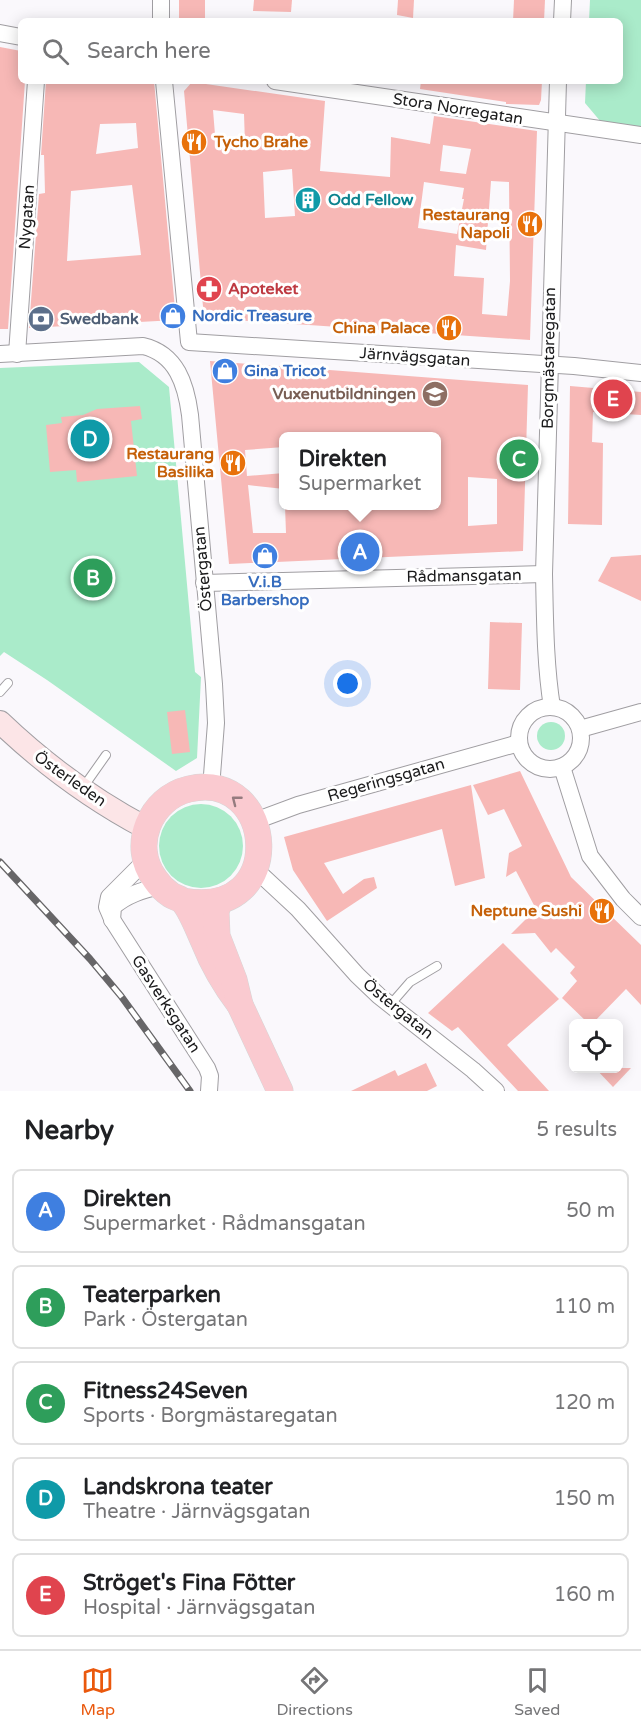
<!DOCTYPE html>
<html lang="en">
<head>
<meta charset="utf-8">
<style>
	body { margin:0; font-family:"Varela Round",sans-serif; background:#f2f2f2; color:#202124 }
	.controls { position:absolute; right:18px; bottom:18px; display:grid; overflow:hidden; border-radius:9px; box-shadow:0 3px 15px #0003 }
	.controls button { width:54px; height:54px; display:grid; place-items:center; padding:0; border:0; border-bottom:2px solid #e0e0e0; background:#fff; color:#202124; font:30px sans-serif }
	.you { position:absolute; left:348px; top:684px; width:21px; height:21px; margin:-15px; border:4px solid #fff; border-radius:50%; background:#1a73e8; box-shadow:0 0 0 9px #1a73e833 }
	.badge { display:grid; place-items:center; width:39px; height:39px; border-radius:50%; background:#ea580c; color:#fff; font-size:20px; font-weight:700 }
	.pin { position:absolute; translate:-50% -50%; border:3px solid #fff; box-shadow:0 2px 6px #0006 }
	.popup { position:absolute; left:279px; top:432px; width:162px; height:78px; box-sizing:border-box; display:grid; place-content:center; border-radius:9px; background:#fff; filter:drop-shadow(0 2px 4px #0005); font-size:20px; white-space:nowrap; color:#757577 }
	.popup b { font-size:22px; color:#202124 }
	.popup::after { content:''; position:absolute; left:50%; top:100%; margin-left:-12px; border:12px solid transparent; border-top-color:#fff }
	.list { margin:0; padding:0; list-style:none }
	h2 { display:flex; justify-content:space-between; align-items:center; height:78px; margin:0; padding:0 24px; font-size:26px }
	h2 small { font-size:20px; font-weight:400; color:#757577 }
	.list li { display:grid; grid-template-columns:39px 1fr auto; gap:18px; align-items:center; box-sizing:border-box; height:84px; margin:0 12px 12px; padding:0 12px; border:2px solid #e0e0e0; border-radius:9px }
	.list b { display:block; font-size:22px; white-space:nowrap }
	.list p { margin:0; font-size:20px; white-space:nowrap; color:#757577 }
	.list em { font-size:20px; font-style:normal; color:#757577 }
	.icon { flex:none; width:33px; height:33px; fill:none; stroke:currentColor; stroke-width:2; stroke-linecap:round; stroke-linejoin:round }
	.map { position:relative; flex:none; width:641px; height:1091px; overflow:hidden }
	.search { position:absolute; background:#fff; box-shadow:0 3px 15px #0003; left:18px; right:18px; top:18px; height:66px; display:flex; align-items:center; gap:15px; box-sizing:border-box; padding:0 21px; border-radius:9px; color:#757577; font-size:22px }
	.sheet { height:558px; background:#fff }
	nav { display:flex; justify-content:space-around; align-items:center; box-sizing:border-box; height:84px; border-top:2px solid #e0e0e0; background:#fff; font-size:16px; color:#757577 }
	nav a { display:grid; justify-items:center; gap:3px }
	nav .on { color:#ea580c }
	.map>svg:first-child { display:block }
	.green { fill:#aaebca }
	.building { fill:#f7b8b6; fill-rule:evenodd }
	.lines { fill:none; stroke-linecap:round; stroke-linejoin:round }
	.lane-casing { stroke:#a09ea2; stroke-width:10 }
	.street-casing { stroke:#a09ea2; stroke-width:18 }
	.secondary-casing { stroke:#a09ea2; stroke-width:24 }
	.primary-casing { stroke:#d6d6d6; stroke-width:27 }
	.lane { stroke:#fff; stroke-width:8 }
	.street { stroke:#fff; stroke-width:16 }
	.secondary { stroke:#fce5e7; stroke-width:22 }
	.primary { stroke:#facad0; stroke-width:26 }
	.rail-casing { stroke:#676668; stroke-width:7 }
	.rail { stroke:#fff; stroke-width:4.5; stroke-dasharray:14; stroke-linecap:butt }
	.oneway { stroke:#957b7f }
	.labels { text-anchor:middle; dominant-baseline:central; stroke-width:6; stroke-linejoin:round; paint-order:stroke }
	.street-label { font-size:16px; fill:#1a1a1b; stroke:#fff }
	.food-label { font-size:16px; font-weight:bold; fill:#c56008; stroke:#fff; text-anchor:end }
	.culture-label { font-size:16px; font-weight:bold; fill:#0d838f; stroke:#fff; text-anchor:start }
	.health-label { font-size:16px; font-weight:bold; fill:#be3a42; stroke:#fff; text-anchor:start }
	.shop-label { font-size:16px; font-weight:bold; fill:#366cbe; stroke:#fff; text-anchor:start }
	.service-label { font-size:16px; font-weight:bold; fill:#4e5e75; stroke:#fff; text-anchor:start }
	.education-label { font-size:16px; font-weight:bold; fill:#785e54; stroke:#fff; text-anchor:end }
</style>
</head>
<body>
<div class="map">
<svg width="641" height="1091" viewBox="0 0 641 1091">
	<rect width="100%" height="100%" fill="#faf8fc"/>
	<g class="green">
		<polygon points="590,0 641,0 641,127 601,122 585,103 586,81 620,81 620,21 589,21"/>
		<polygon points="139,362 169,387 195,672 201,677 197,758 176,771 47,680 4,652 0,656 0,368"/>
		<circle cx="551" cy="736" r="14"/>
		<circle cx="201" cy="846" r="42"/>
	</g>
	<g class="building">
		<rect x="179" y="0" width="26" height="21"/>
		<polygon points="254,0 292,0 291,12 253,11"/>
		<polygon points="398,0 414,0 413,18 397,15"/>
		<polygon points="514,0 545,0 544,21 513,21"/>
		<polygon points="0,47 21,51 21,81 25,81 8,329 0,329"/>
		<path d="M46,81H154L176,320L29,328L39,194L45,193L44,155H41ZM136,123L138,148L96,154L100,124ZM132,185L141,255L67,261L71,191Z"/>
		<polygon points="421,81 542,81 541,100 539,105 506,104 506,102 420,89"/>
		<path d="M192,82L325,101L320,171L390,177L391,137L430,144L434,116L537,131L530,340L204,318L184,91ZM213,110L244,114L245,144L216,147ZM443,145L471,149L466,174L440,171ZM292,169L295,216L265,218L263,172ZM491,181L509,182L510,281L507,316L482,314L484,278L454,276L456,245L486,250ZM424,182L464,188L462,199H464L457,234L418,228Z"/>
		<path d="M210,361L528,385L523,551L229,564ZM284,436H436V506H285L286,533H253L248,485L284,489V473L247,476L245,450L284,447ZM468,477L497,479V524L468,526Z"/>
		<polygon points="570,386 641,392 641,415 593,412 592,442 603,443 602,525 568,524"/>
		<polygon points="140,406 142,419 131,421 137,476 77,482 76,470 50,472 46,425 62,423 61,417 83,415 97,409"/>
		<polygon points="641,555 641,601 598,581 611,557"/>
		<polygon points="490,622 522,623 520,690 488,689"/>
		<polygon points="185,710 190,752 172,754 167,712"/>
		<polygon points="520,771 571,877 641,945 641,1005 626,989 593,1023 588,1023 562,998 577,981 570,973 575,967 556,948 551,953 535,933 511,934 536,909 516,871 506,877 509,853 522,846 504,809 488,815 473,785"/>
		<polygon points="471,785 485,878 455,886 442,829 324,863 343,894 364,879 374,877 377,888 327,921 293,870 284,837"/>
		<polygon points="503,943 559,999 507,1045 549,1091 518,1091 458,1027 452,1031 428,1013"/>
		<polygon points="426,1063 437,1086 427,1091 351,1091 395,1070 398,1076"/>
		<polygon points="595,1068 631,1068 613,1087"/>
	</g>
	<g class="lines">
		<defs>
			<g id="lane">
				<polyline points="0,692 8,683"/>
				<polyline points="82,789 106,755"/>
				<polyline points="390,1005 410,982 437,966"/>
			</g>
			<g id="street">
				<polyline points="161,0 161,21"/>
				<polyline points="562,21 563,0"/>
				<polyline points="0,33 21,37"/>
				<polyline points="164,81 189,342 574,366 641,373"/>
				<polyline points="275,81 641,135"/>
				<path d="M0,354L143,346C177,354 186,385 190,415L214,684L216,723L211,788"/>
				<polyline points="17,354 36,81"/>
				<polyline points="204,583 544,574"/>
				<circle cx="550" cy="738" r="31"/>
				<path d="M552,707C545,663 545,618 544,574L558,81"/>
				<polyline points="580,729 641,712"/>
				<polyline points="562,767 590,856 623,899 641,917"/>
				<polyline points="255,821 298,805 519,743"/>
				<polyline points="146,860 109,897 107,907 113,921 207,1068 210,1076 209,1091"/>
				<polyline points="255,869 298,909 357,975 379,996 473,1070 496,1091"/>
				<path d="M112,920L113,907C126,895 143,890 160,886"/>
			</g>
			<path id="secondary" d="M0,722C44,764 93,800 146,828"/>
			<g id="primary">
				<path d="M183,901C290,921 276,768 189,789C150,798 130,846 155,879C159,885 165,891 171,895C174,897 181,899 183,901C191,910 199,931 204,942C213,965 225,985 240,1005"/>
				<polyline points="219,901 216,912 217,936 234,980 240,1005 280,1091"/>
			</g>
		</defs>
		<use href="#lane" class="lane-casing"/>
		<use href="#street" class="street-casing"/>
		<use href="#secondary" class="secondary-casing"/>
		<use href="#primary" class="primary-casing"/>
		<use href="#lane" class="lane"/>
		<use href="#street" class="street"/>
		<use href="#secondary" class="secondary"/>
		<use href="#primary" class="primary"/>
		<defs>
			<polyline id="rail" points="0,862 90,959 121,996 190,1091"/>
		</defs>
		<use href="#rail" class="rail-casing"/>
		<use href="#rail" class="rail"/>
	</g>
	<defs><path id="oneway-chevron" d="M-2-3.5L2.5 0L-2 3.5" fill="none" stroke-width="1.6" stroke-linecap="round" stroke-linejoin="round" transform="scale(1.5)"/></defs>
	<use class="oneway" href="#oneway-chevron" transform="translate(236 800) rotate(-142)"/>
	<defs>
		<symbol id="restaurant-disc" viewBox="-11 -11 22 22"><circle r="9.5" fill="#e8710a" stroke="#fff"/><path d="M-5-6h1v4h1v-4h1v4h1v-4h1v5L-1.5 .5V6h-2V.5L-5-1ZM5-6V6H3V1.5H1.5Q1.5-4 5-6Z" fill="#fff"/></symbol>
		<symbol id="building-disc" viewBox="-11 -11 22 22"><circle r="9.5" fill="#0f9aa8" stroke="#fff"/><path d="M-4-6H4V6H1V3H-1V6H-4ZM-2.5-4.3h1.7v1.8h-1.7ZM.8-4.3h1.7v1.8H.8ZM-2.5-1h1.7V.8h-1.7ZM.8-1h1.7V.8H.8Z" fill="#fff"/></symbol>
		<symbol id="pharmacy-disc" viewBox="-11 -11 22 22"><circle r="9.5" fill="#e0444e" stroke="#fff"/><path d="M-2-6h4v4h4v4h-4v4h-4v-4h-4v-4h4Z" fill="#fff"/></symbol>
		<symbol id="shop-disc" viewBox="-11 -11 22 22"><circle r="9.5" fill="#3f7fe0" stroke="#fff"/><path d="M-5-2.5h2.3a2.7 3.5 0 0 1 5.4 0H5L5.5 6h-11ZM-1.5-2.5h3a1.5 2.3 0 0 0-3 0Z" fill="#fff"/></symbol>
		<symbol id="bank-disc" viewBox="-11 -11 22 22"><circle r="9.5" fill="#5c6f8a" stroke="#fff"/><path d="M-6-4H6V4H-6ZM0-2.3a2.3 2.3 0 1 0 0 4.6a2.3 2.3 0 1 0 0-4.6Z" fill="#fff"/></symbol>
		<symbol id="school-disc" viewBox="-11 -11 22 22"><circle r="9.5" fill="#8d6e63" stroke="#fff"/><path d="M0-5L7-2L0 1L-7-2ZM-4 1L0 2.5L4 1V4Q0 6-4 4Z" fill="#fff"/></symbol>
	</defs>
	<g fill-rule="evenodd">
		<use href="#restaurant-disc" x="179" y="127" width="30" height="30"/>
		<use href="#building-disc" x="293" y="185" width="30" height="30"/>
		<use href="#restaurant-disc" x="515" y="209" width="30" height="30"/>
		<use href="#pharmacy-disc" x="194" y="274" width="30" height="30"/>
		<use href="#shop-disc" x="158" y="301" width="30" height="30"/>
		<use href="#bank-disc" x="26" y="304" width="30" height="30"/>
		<use href="#restaurant-disc" x="434" y="313" width="30" height="30"/>
		<use href="#shop-disc" x="210" y="356" width="30" height="30"/>
		<use href="#school-disc" x="420" y="379" width="30" height="30"/>
		<use href="#restaurant-disc" x="218" y="448" width="30" height="30"/>
		<use href="#shop-disc" x="250" y="541" width="30" height="30"/>
		<use href="#restaurant-disc" x="587" y="896" width="30" height="30"/>
	</g>
	<g class="labels">
		<g class="street-label">
			<text transform="translate(458 109) rotate(9)">Stora Norregatan</text>
			<text transform="translate(27 217) rotate(-86)">Nygatan</text>
			<text transform="translate(415 357) rotate(4)">Järnvägsgatan</text>
			<text transform="translate(549 358) rotate(-89)">Borgmästaregatan</text>
			<text transform="translate(203 569) rotate(-95)">Östergatan</text>
			<text transform="translate(464 576) rotate(-1)">Rådmansgatan</text>
			<text transform="translate(70 779) rotate(35)">Österleden</text>
			<text transform="translate(386 780) rotate(-16)">Regeringsgatan</text>
			<text transform="translate(166 1004) rotate(57)">Gasverksgatan</text>
			<text transform="translate(398 1009) rotate(39)">Östergatan</text>
		</g>
		<g class="food-label">
			<text x="214" y="142" text-anchor="start">Tycho Brahe</text>
			<text x="510" y="215">Restaurang<tspan x="510" dy="18">Napoli</tspan></text>
			<text x="430" y="328">China Palace</text>
			<text x="214" y="454">Restaurang<tspan x="214" dy="18">Basilika</tspan></text>
			<text x="582" y="911">Neptune Sushi</text>
		</g>
		<g class="culture-label">
			<text x="328" y="200">Odd Fellow</text>
		</g>
		<g class="health-label">
			<text x="228" y="289">Apoteket</text>
		</g>
		<g class="shop-label">
			<text x="192" y="316">Nordic Treasure</text>
			<text x="244" y="371">Gina Tricot</text>
			<text x="265" y="582" text-anchor="middle">V.i.B<tspan x="265" dy="18">Barbershop</tspan></text>
		</g>
		<g class="service-label">
			<text x="60" y="319">Swedbank</text>
		</g>
		<g class="education-label">
			<text x="416" y="394">Vuxenutbildningen</text>
		</g>
	</g>
</svg>
<div class="controls">
<button><svg class="icon" aria-label="locate" viewBox="0 0 24 24"><circle cx="12" cy="12" r="6"/><path d="M12 2v4M12 18v4M2 12h4M18 12h4"/></svg></button>
</div>
<div class="you"></div>
<div class="pin badge" style="left:360px;top:552px;background:#3f7fe0">A</div>
<div class="popup"><b>Direkten</b>Supermarket</div>
<div class="pin badge" style="left:93px;top:578px;background:#2e9e5b">B</div>
<div class="pin badge" style="left:519px;top:459px;background:#2e9e5b">C</div>
<div class="pin badge" style="left:90px;top:439px;background:#0f9aa8">D</div>
<div class="pin badge" style="left:613px;top:399px;background:#e0444e">E</div>
<div class="search"><svg class="icon" aria-label="search" viewBox="0 0 24 24"><circle cx="10" cy="10" r="6"/><path d="M15 15l6 6"/></svg>Search here</div>
</div>
<section class="sheet">
<h2>Nearby<small>5 results</small></h2>
<ul class="list">
<li><span class="badge" style="background:#3f7fe0">A</span><div><b>Direkten</b><p>Supermarket · Rådmansgatan</p></div><em>50 m</em></li>
<li><span class="badge" style="background:#2e9e5b">B</span><div><b>Teaterparken</b><p>Park · Östergatan</p></div><em>110 m</em></li>
<li><span class="badge" style="background:#2e9e5b">C</span><div><b>Fitness24Seven</b><p>Sports · Borgmästaregatan</p></div><em>120 m</em></li>
<li><span class="badge" style="background:#0f9aa8">D</span><div><b>Landskrona teater</b><p>Theatre · Järnvägsgatan</p></div><em>150 m</em></li>
<li><span class="badge" style="background:#e0444e">E</span><div><b>Ströget's Fina Fötter</b><p>Hospital · Järnvägsgatan</p></div><em>160 m</em></li>
</ul>
</section>
<nav>
<a class="on"><svg class="icon" aria-label="map" viewBox="0 0 24 24"><path d="M3 6l6-2 6 2 6-2v14l-6 2-6-2-6 2zM9 4v14M15 6v14"/></svg>Map</a>
<a><svg class="icon" aria-label="directions" viewBox="0 0 24 24"><path d="M12 3l9 9-9 9-9-9zM9 14v-3h6M13 9l2 2-2 2"/></svg>Directions</a>
<a><svg class="icon" aria-label="saved" viewBox="0 0 24 24"><path d="M7 4h10v16l-5-4-5 4z"/></svg>Saved</a>
</nav>
</body>
</html>
